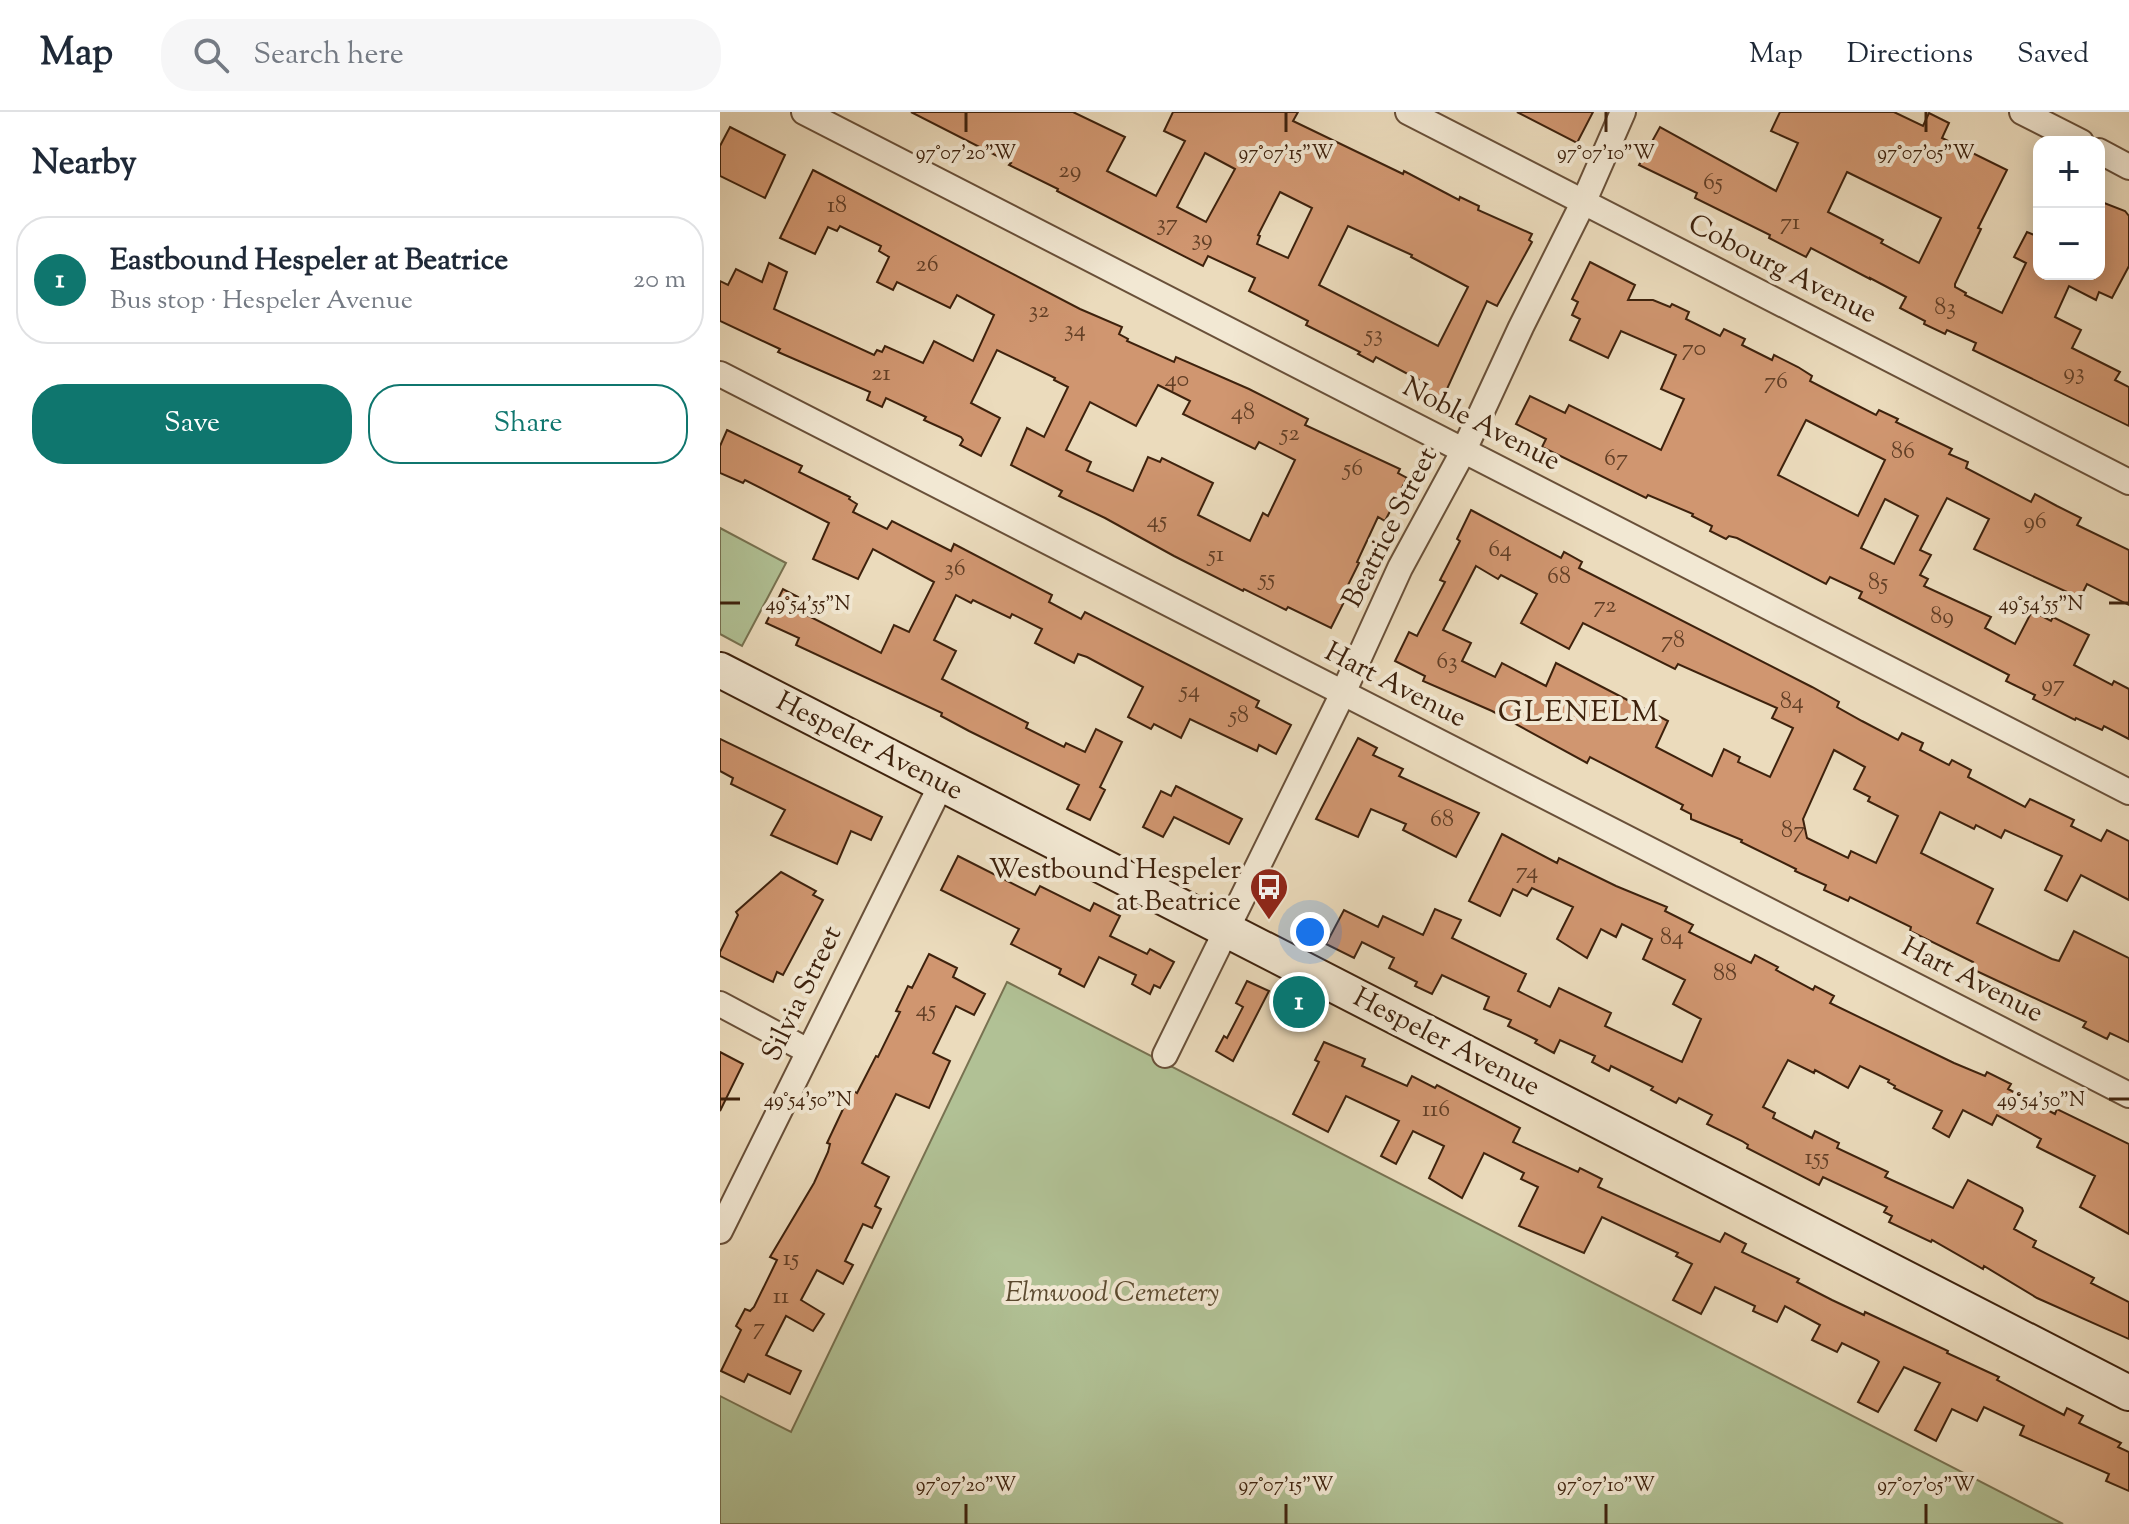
<!DOCTYPE html>
<html lang="en">
<head>
<meta charset="utf-8">
<style>
	body { margin:0; font-family:"Sorts Mill Goudy",serif; background:#f6f6f7; color:#1f2937 }
	.controls { position:absolute; right:24px; top:24px; display:grid; overflow:hidden; border-radius:16px; box-shadow:0 4px 20px #0003 }
	.controls button { width:72px; height:72px; display:grid; place-items:center; padding:0; border:0; border-bottom:2px solid #e0e1e3; background:#fff; color:#1f2937; font:40px sans-serif }
	.you { position:absolute; left:590px; top:820px; width:28px; height:28px; margin:-20px; border:6px solid #fff; border-radius:50%; background:#1a73e8; box-shadow:0 0 0 12px #1a73e833 }
	.badge { display:grid; place-items:center; width:52px; height:52px; border-radius:50%; background:#0f766e; color:#fff; font-size:26px; font-weight:700 }
	.pin { position:absolute; translate:-50% -50%; border:4px solid #fff; box-shadow:0 2px 8px #0006 }
	.list { margin:0; padding:0; list-style:none }
	h2 { display:flex; justify-content:space-between; align-items:center; height:104px; margin:0; padding:0 32px; font-size:34px }
	h2 small { font-size:26px; font-weight:400; color:#747a83 }
	.list li { display:grid; grid-template-columns:52px 1fr auto; gap:24px; align-items:center; box-sizing:border-box; height:128px; margin:0 16px 16px; padding:0 16px; border:2px solid #e0e1e3; border-radius:32px }
	.list b { display:block; font-size:30px; white-space:nowrap }
	.list p { margin:0; font-size:26px; white-space:nowrap; color:#747a83 }
	.list em { font-size:26px; font-style:normal; color:#747a83 }
	.actions { display:flex; gap:16px; padding:24px 32px }
	.actions a { flex:1; padding:18px 0; border:2px solid #0f766e; border-radius:32px; text-align:center; font-size:28px; color:#0f766e }
	.actions .main { background:#0f766e; color:#fff }
	.icon { flex:none; width:44px; height:44px; fill:none; stroke:currentColor; stroke-width:2; stroke-linecap:round; stroke-linejoin:round }
	.map { position:relative; flex:none; width:1409px; height:1412px; overflow:hidden }
	header { display:flex; align-items:center; gap:48px; box-sizing:border-box; height:112px; padding:0 40px; background:#fff; border-bottom:2px solid #e0e1e3 }
	header strong { font-size:38px }
	nav { display:flex; gap:44px; margin-inline-start:auto; font-size:28px }
	.search { width:560px; height:72px; background:#f6f6f7; display:flex; align-items:center; gap:20px; box-sizing:border-box; padding:0 28px; border-radius:32px; color:#747a83; font-size:30px }
	main { display:flex }
	aside { flex:1; background:#fff }
	.map>svg:first-child { display:block }
	.green { fill:#b1c195; stroke:#787251; stroke-width:2 }
	.building { fill:#d09670; stroke:#3e220d; stroke-width:2; fill-rule:evenodd }
	.lines { fill:none; stroke-linecap:round; stroke-linejoin:round }
	.street-casing { stroke:#695039; stroke-width:28 }
	.secondary-casing { stroke:#3e220d; stroke-width:38 }
	.street { stroke:#f2e8d3; stroke-width:24 }
	.secondary { stroke:#f2e8d3; stroke-width:34 }
	.ticks { fill:none; stroke:#3e220d; stroke-width:3 }
	.labels { text-anchor:middle; dominant-baseline:central; stroke-width:8; stroke-linejoin:round; paint-order:stroke }
	.number-label { font-size:24px; fill:#623f26 }
	.street-label { font-size:28px; fill:#3e220d; stroke:#f2e8d3 }
	.poi-label { font-size:28px; fill:#3e220d; stroke:#f2e8d3; text-anchor:end }
	.park-label { font-size:28px; font-style:italic; fill:#5b4a2f; stroke:#f2e8d3 }
	.neighbourhood-label { font-size:30px; letter-spacing:2px; fill:#3e220d; stroke:#f2e8d3 }
	.ticks-label { font-size:20px; text-anchor:middle; fill:#3e220d; stroke:#f2e8d3; stroke-width:8; stroke-linejoin:round; paint-order:stroke }
</style>
</head>
<body>
<header>
<strong>Map</strong>
<div class="search"><svg class="icon" aria-label="search" viewBox="0 0 24 24"><circle cx="10" cy="10" r="6"/><path d="M15 15l6 6"/></svg>Search here</div>
<nav><a>Map</a><a>Directions</a><a>Saved</a></nav>
</header>
<main>
<aside>
<h2>Nearby<small></small></h2>
<ul class="list">
<li><span class="badge">1</span><div><b>Eastbound Hespeler at Beatrice</b><p>Bus stop · Hespeler Avenue</p></div><em>20 m</em></li>
</ul>
<div class="actions"><a class="main">Save</a><a>Share</a></div>
</aside>
<div class="map">
<svg width="1409" height="1412" viewBox="0 0 1409 1412">
	<rect width="100%" height="100%" fill="#ebdbbc"/>
	<filter id="stains"><feTurbulence type="fractalNoise" baseFrequency=".0025" numOctaves="4"/><feColorMatrix values="0 0 0 0 .2 0 0 0 0 .09 0 0 0 0 .02 0 0 0 .5 -.17"/></filter>
	<radialGradient id="worn" r=".72"><stop offset=".6" stop-color="#630" stop-opacity="0"/><stop offset="1" stop-color="#630" stop-opacity=".3"/></radialGradient>
	<g class="green">
		<polygon points="0,416 66,451 22,534 0,522"/>
		<polygon points="287,870 1343,1412 0,1412 0,1284 71,1320"/>
	</g>
	<g class="building">
		<path d="M191,0H353L405,25L387,59L436,84L465,29L444,19L453,0H578L573,9L683,62L684,59L739,88L740,85L759,94L758,98L812,122L809,128L812,130L777,194L767,189L722,288L698,276L701,269L656,245L653,250L638,242L640,240L586,213L588,209L529,179L535,166L488,144L483,154L337,79L338,77L289,53L291,51ZM485,41L515,57L486,110L457,95ZM560,80L592,96L568,146L537,132L540,124L538,123ZM628,114L692,143L691,145L748,175L718,234L599,173Z"/>
		<polygon points="797,0 873,0 857,31"/>
		<path d="M1060,0H1174L1203,14L1209,1L1229,11L1222,26L1287,58L1258,116L1261,117L1235,172V175L1246,181L1245,183L1282,201L1306,151L1294,145L1307,120L1319,125V162H1379V89L1405,99L1409,104V154L1392,186L1379,180L1376,188L1349,174L1335,205L1361,218L1352,236L1400,260L1395,268L1409,275V314L1253,238L1256,231L1227,218L1225,222L1204,212L1205,209L1180,196L1186,185L1150,166V167L1091,136L1086,145L1049,126L1050,123L975,86L977,81L919,53L940,15L1056,79L1078,31L1051,19ZM1127,60L1221,106L1199,151L1161,131L1163,128L1108,100Z"/>
		<polygon points="10,15 65,43 45,86 0,64 0,34"/>
		<path d="M93,58L360,197L402,215L399,222L408,227L407,229L454,250L456,245L529,277L588,307L585,313L680,357L678,361L687,366L665,409L658,405L637,450L639,451L624,481L628,482L611,516L568,495L566,498L524,477L523,479L454,444L385,406L339,384L342,379L291,353L307,316L324,325L348,275L334,268L335,266L277,238L251,291L280,306L261,344L240,333L243,328L241,325L204,308L206,305L166,286L162,295L147,288L150,280L58,240L60,237L0,209V169L8,173L16,157L42,170L49,151L67,160L54,197L154,243L157,238L162,240L165,234L203,251L214,229L253,249L274,203L237,183L230,196L177,170L173,178L157,170L169,145L159,139L161,134L120,114L117,119L108,115L95,142L60,126ZM438,273L470,289L463,302L535,337L539,330L575,348L548,404L543,401L530,429L478,403L493,371L442,346L440,350L428,345L413,379L367,359L371,350L346,338L370,290L416,314Z"/>
		<path d="M870,150L915,173L908,188H933L950,195L952,192L969,200L966,207L1000,224L1004,217L1025,227L1022,233L1052,248L1054,243L1078,255L1092,264L1090,269L1117,283L1156,303L1159,298L1178,307L1176,310L1232,337L1229,342L1248,350L1246,356L1311,390L1315,382L1337,394L1361,406L1357,413L1409,438V493L1367,472L1360,486L1254,437L1269,407L1227,386L1200,438L1211,443L1200,463L1208,467L1204,474L1271,505L1265,516L1295,532L1312,499L1331,509L1333,505L1369,523L1354,553L1392,573L1394,569L1409,577V627L1384,614L1382,618L1356,606L1355,608L1313,587L1315,583L1286,569L1289,563L1139,486L1142,480L1110,465L1106,472L1017,426L1009,424L1006,427L990,419L992,414L972,404L973,402L928,383L926,386L822,335L826,327L796,312L810,284L845,301L849,293L941,338L964,287L941,277L956,243L901,219L888,246L850,228L860,207L852,203L858,190L852,187ZM1086,308L1165,348L1138,404L1058,363ZM1165,387L1198,404L1174,452L1141,436Z"/>
		<polygon points="7,318 82,354 79,360 130,385 129,387 137,392 133,400 167,417 172,409 231,439 234,432 332,483 329,490 361,507 365,500 539,589 536,595 571,613 556,642 539,633 537,639 470,607 461,626 434,612 431,617 408,605 423,575 367,545 358,542 354,551 315,531 322,517 292,502 290,506 253,488 251,491 236,483 214,528 236,539 222,567 308,611 306,616 344,635 346,631 365,640 376,617 402,630 380,675 385,678 370,708 347,697 359,673 249,619 221,604 222,601 76,533 79,526 46,511 63,477 78,485 73,496 161,541 174,513 189,520 214,470 153,437 138,467 93,447 109,411 25,368 23,371 0,361 0,334"/>
		<path d="M751,398L841,446L844,440L862,450L859,456L1092,575L1119,590L1117,595L1142,609L1178,628L1182,621L1203,631L1200,638L1229,653L1232,648L1251,658L1248,665L1305,695L1310,687L1354,708L1351,714L1381,729L1387,718L1409,729V788L1361,763L1347,789L1325,778L1342,744L1285,718L1281,726L1256,713L1254,717L1220,700L1201,741L1273,777L1257,811L1332,847L1339,849L1354,819L1409,846V930L1390,921L1387,927L1363,915L1366,910L1250,856L1253,850L1190,819L1191,815L1130,785L1128,789L1104,778L1106,773L1075,759L1076,757L1021,730L1022,728L971,707V702L961,697L963,693L870,645L867,651L772,599L703,569L705,564L675,549L689,520L697,524L725,470L720,468L740,429L737,427ZM756,454L778,467L781,463L817,482L801,511L849,537L863,511L955,557L958,552L1057,596L1052,606L1073,616L1050,665L1018,650L1020,645L1004,637L992,664L936,635L948,609L836,551L826,574L782,551L775,565L742,549L751,531L723,518ZM1114,638L1145,655L1134,677L1150,685L1148,689L1178,704L1156,751L1131,739L1128,746L1087,726L1083,707Z"/>
		<polygon points="638,626 657,636 653,643 683,657 679,664 759,701 736,745 683,718 686,712 651,697 638,725 596,707"/>
		<polygon points="0,627 162,705 151,728 131,719 117,752 51,723 65,698 11,672 13,666 0,659"/>
		<polygon points="456,674 522,707 509,732 454,705 443,725 423,715 441,679 451,684"/>
		<polygon points="782,722 837,751 839,746 896,774 947,795 945,799 973,813 969,820 1031,851 1035,843 1058,855 1056,858 1093,878 1095,874 1114,884 1110,891 1234,951 1265,964 1267,960 1291,972 1288,977 1335,1002 1337,997 1409,1032 1409,1122 1360,1095 1375,1064 1317,1035 1321,1027 1277,1003 1272,1013 1243,998 1229,1025 1213,1016 1222,999 1174,976 1175,974 1168,970 1169,968 1140,954 1128,976 1095,958 1094,961 1068,948 1043,995 1055,1001 1053,1006 1092,1026 1095,1019 1119,1031 1117,1036 1168,1060 1165,1065 1233,1096 1248,1068 1302,1096 1303,1099 1294,1117 1316,1129 1313,1135 1374,1166 1371,1171 1409,1190 1409,1227 1317,1186 1264,1154 1263,1157 1212,1128 1211,1130 1169,1110 1172,1104 1164,1100 1167,1095 1103,1065 1099,1073 1027,1036 1028,1033 1022,1029 987,1012 992,1003 959,986 956,991 931,978 933,975 891,954 889,959 872,950 875,944 840,928 834,941 815,931 817,928 788,914 791,908 764,897 769,885 722,863 712,882 695,874 697,870 669,856 674,846 642,830 634,846 606,832 624,798 658,815 663,804 703,823 715,797 741,808 732,826 806,862 798,879 830,895 839,876 891,901 885,914 962,950 981,907 953,892 965,868 923,847 932,827 902,812 896,825 881,817 867,846 837,827 853,795 812,776 807,784 793,777 780,804 749,789"/>
		<polygon points="238,744 315,783 320,774 370,799 374,791 400,804 390,824 427,842 430,837 454,850 440,876 434,873 430,882 412,872 416,863 379,845 364,875 339,862 341,857 291,832 299,817 221,778"/>
		<polygon points="61,760 96,779 93,783 103,788 63,863 57,860 53,870 0,844 0,840 18,803 16,800"/>
		<polygon points="209,842 237,856 233,865 265,882 254,903 236,894 213,941 230,949 209,996 176,982 142,1051 169,1065 155,1094 161,1097 152,1116 143,1112 125,1149 133,1153 123,1172 97,1158 81,1188 104,1202 93,1219 66,1204 46,1243 81,1259 70,1282 28,1262 24,1270 1,1259 21,1218 16,1214 25,1197 30,1199 34,1195 57,1148 50,1145 94,1071 108,1040 110,1032 107,1031 132,978 137,981 156,944 158,945 180,900 176,899 188,874 192,876"/>
		<polygon points="527,869 549,879 513,949 496,939 504,924 507,926 523,895 516,891"/>
		<polygon points="604,930 645,947 642,954 687,974 692,964 715,976 717,973 800,1016 793,1030 858,1060 860,1056 882,1067 878,1075 1000,1130 1005,1121 1026,1132 1022,1140 1079,1167 1077,1170 1112,1188 1144,1203 1145,1200 1228,1239 1227,1241 1279,1265 1277,1268 1344,1303 1347,1296 1363,1304 1359,1311 1401,1331 1398,1335 1409,1340 1409,1379 1386,1369 1389,1362 1300,1323 1304,1314 1264,1295 1257,1309 1232,1297 1216,1329 1195,1318 1220,1271 1184,1255 1158,1300 1138,1290 1159,1250 1157,1248 1122,1231 1117,1240 1092,1228 1100,1213 1065,1194 1057,1210 1033,1199 1035,1194 995,1175 981,1202 953,1188 972,1152 956,1144 958,1141 882,1105 864,1141 799,1114 818,1075 801,1067 804,1061 764,1041 742,1086 709,1066 724,1034 693,1019 676,1052 661,1044 679,1009 626,984 608,1020 573,1002 599,950 595,948"/>
		<polygon points="0,940 23,952 0,999"/>
	</g>
	<g class="lines">
		<defs>
			<g id="street">
				<polyline points="84,0 1409,680"/>
				<polyline points="688,0 1409,370"/>
				<polyline points="1302,0 1361,30"/>
				<polyline points="1379,39 1409,55"/>
				<polyline points="0,262 1409,983"/>
				<polyline points="0,892 88,939"/>
				<polyline points="445,943 623,581 680,456 744,338 801,215 864,89 903,0"/>
				<polyline points="0,1119 221,673"/>
			</g>
			<polyline id="secondary" points="0,558 1409,1281"/>
		</defs>
		<use href="#street" class="street-casing"/>
		<use href="#secondary" class="secondary-casing"/>
		<use href="#street" class="street"/>
		<use href="#secondary" class="secondary"/>
	</g>
	<path class="ticks" d="M246,0V20M566,0V20M886,0V20M1206,0V20M0,491H20M1389,491H1409M0,987H20M1389,987H1409M246,1392V1412M566,1392V1412M886,1392V1412M1206,1392V1412"/>
	<defs>
		<symbol id="bus-pin" viewBox="-11 -11 22 30"><path d="M0 17L-7.5 6A9.5 9.5 0 1 1 7.5 6Z" fill="#8f2418" stroke="#f2e8d3"/><path d="M-5-6H5V4H4V6H2V4H-2V6H-4V4H-5ZM-3.5-4V0h7V-4ZM-3.5 1.2v1.5H-2V1.2ZM2 1.2v1.5H3.5V1.2Z" fill="#fff"/></symbol>
	</defs>
	<g fill-rule="evenodd">
		<use href="#bus-pin" x="527" y="753" width="44" height="60"/>
	</g>
	<g class="labels">
		<g class="number-label">
			<text x="350" y="59">29</text>
			<text x="993" y="71">65</text>
			<text x="117" y="94">18</text>
			<text x="1070" y="111">71</text>
			<text x="447" y="112">37</text>
			<text x="482" y="127">39</text>
			<text x="207" y="153">26</text>
			<text x="1225" y="196">83</text>
			<text x="319" y="199">32</text>
			<text x="355" y="218">34</text>
			<text x="654" y="223">53</text>
			<text x="974" y="237">70</text>
			<text x="1354" y="261">93</text>
			<text x="161" y="262">21</text>
			<text x="457" y="268">40</text>
			<text x="1056" y="270">76</text>
			<text x="523" y="301">48</text>
			<text x="570" y="322">52</text>
			<text x="1183" y="340">86</text>
			<text x="896" y="347">67</text>
			<text x="633" y="357">56</text>
			<text x="437" y="409">45</text>
			<text x="1315" y="410">96</text>
			<text x="780" y="438">64</text>
			<text x="496" y="443">51</text>
			<text x="235" y="457">36</text>
			<text x="839" y="465">68</text>
			<text x="547" y="467">55</text>
			<text x="1158" y="471">85</text>
			<text x="885" y="494">72</text>
			<text x="1222" y="505">89</text>
			<text x="953" y="529">78</text>
			<text x="727" y="550">63</text>
			<text x="1333" y="573">97</text>
			<text x="470" y="579">54</text>
			<text x="1072" y="590">84</text>
			<text x="519" y="604">58</text>
			<text x="722" y="708">68</text>
			<text x="1073" y="719">87</text>
			<text x="807" y="760">74</text>
			<text x="952" y="826">84</text>
			<text x="1005" y="862">88</text>
			<text x="206" y="898">45</text>
			<text x="716" y="998">116</text>
			<text x="1097" y="1046">155</text>
			<text x="71" y="1147">15</text>
			<text x="61" y="1185">11</text>
			<text x="39" y="1216">7</text>
		</g>
		<g class="street-label">
			<text transform="translate(1062 158) rotate(27)">Cobourg Avenue</text>
			<text transform="translate(761 313) rotate(27)">Noble Avenue</text>
			<text transform="translate(671 416) rotate(-63)">Beatrice Street</text>
			<text transform="translate(675 574) rotate(27)">Hart Avenue</text>
			<text transform="translate(149 635) rotate(27)">Hespeler Avenue</text>
			<text transform="translate(1252 869) rotate(27)">Hart Avenue</text>
			<text transform="translate(83 882) rotate(-64)">Silvia Street</text>
			<text transform="translate(726 931) rotate(27)">Hespeler Avenue</text>
		</g>
		<g class="poi-label">
			<text x="521" y="759">Westbound Hespeler<tspan x="521" dy="32">at Beatrice</tspan></text>
		</g>
		<g class="park-label">
			<text x="392" y="1182">Elmwood Cemetery</text>
		</g>
		<g class="neighbourhood-label">
			<text x="859" y="601">GLENELM</text>
		</g>
	</g>
	<g class="ticks-label">
		<text x="246" y="47">97°07'20"W</text>
		<text x="566" y="47">97°07'15"W</text>
		<text x="886" y="47">97°07'10"W</text>
		<text x="1206" y="47">97°07'05"W</text>
		<text x="88" y="498">49°54'55"N</text>
		<text x="1321" y="498">49°54'55"N</text>
		<text x="88" y="994">49°54'50"N</text>
		<text x="1321" y="994">49°54'50"N</text>
		<text x="246" y="1379">97°07'20"W</text>
		<text x="566" y="1379">97°07'15"W</text>
		<text x="886" y="1379">97°07'10"W</text>
		<text x="1206" y="1379">97°07'05"W</text>
	</g>
	<rect width="100%" height="100%" filter="url(#stains)"/>
	<rect width="100%" height="100%" fill="url(#worn)"/>
</svg>
<div class="controls">
<button>+</button>
<button>−</button>
</div>
<div class="you"></div>
<div class="pin badge" style="left:579px;top:890px">1</div>
</div>
</main>
</body>
</html>
